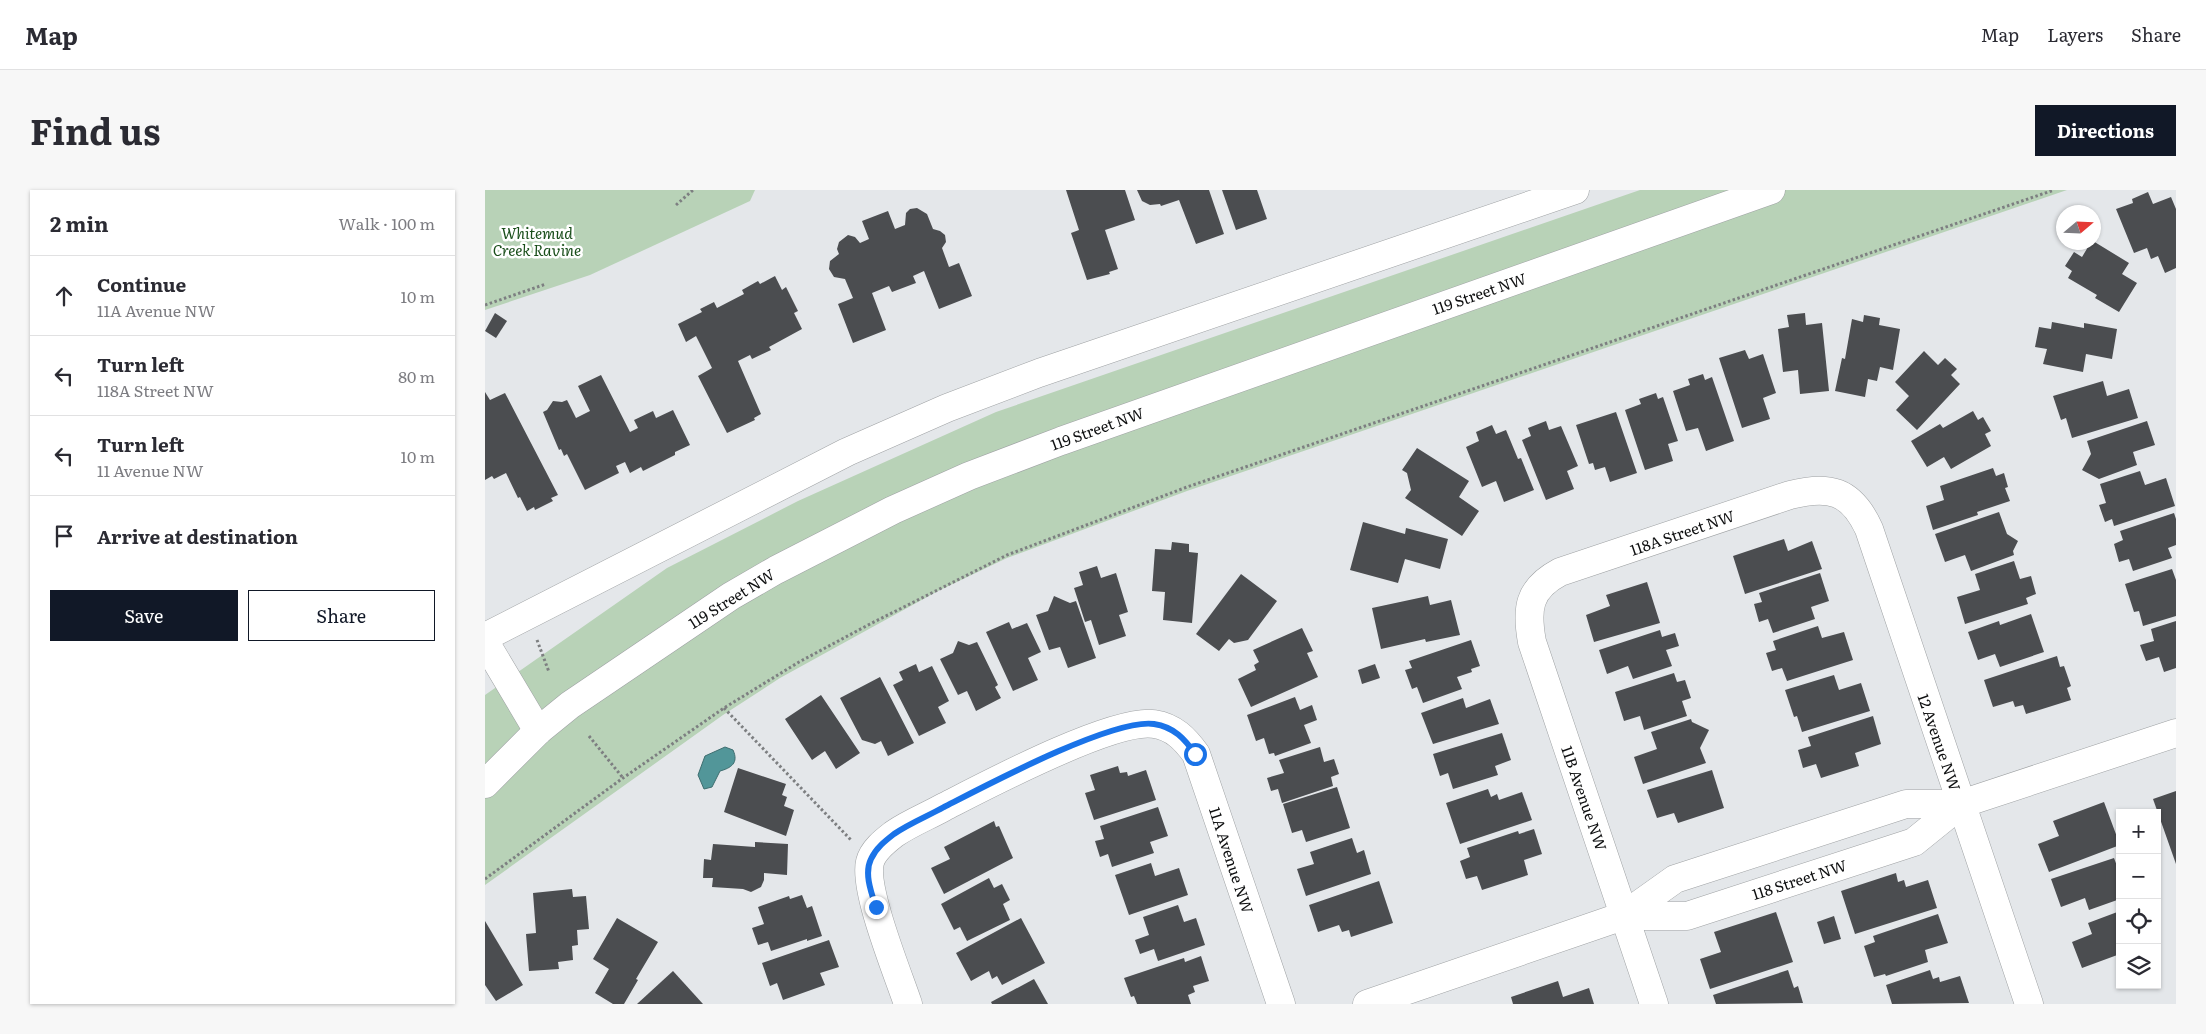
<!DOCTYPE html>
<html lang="en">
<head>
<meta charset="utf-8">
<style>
	body { margin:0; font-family:Literata,serif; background:#f7f7f7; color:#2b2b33 }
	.controls { position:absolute; right:15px; bottom:15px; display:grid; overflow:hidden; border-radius:0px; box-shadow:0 1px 4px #0004 }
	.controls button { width:45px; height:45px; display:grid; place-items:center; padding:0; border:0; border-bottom:1px solid #e1e1e2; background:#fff; color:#2b2b33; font:25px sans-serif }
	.compass { position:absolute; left:1571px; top:15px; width:45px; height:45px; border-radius:50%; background:#fff; box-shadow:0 1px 4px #0004; rotate:71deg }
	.stop { position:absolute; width:15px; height:15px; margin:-11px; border:4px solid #1a73e8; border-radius:50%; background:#fff }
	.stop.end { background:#1a73e8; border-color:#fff; box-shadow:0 1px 5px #0008 }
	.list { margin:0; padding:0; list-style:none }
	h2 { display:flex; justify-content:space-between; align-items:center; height:65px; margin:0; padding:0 20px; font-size:21px }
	h2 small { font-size:16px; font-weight:400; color:#7c7c81 }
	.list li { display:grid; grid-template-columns:32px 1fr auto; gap:15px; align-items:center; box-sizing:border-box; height:80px; padding:0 20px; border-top:1px solid #e1e1e2 }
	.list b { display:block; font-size:19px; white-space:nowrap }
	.list p { margin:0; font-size:16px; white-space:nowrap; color:#7c7c81 }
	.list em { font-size:16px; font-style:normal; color:#7c7c81 }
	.actions { display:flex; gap:10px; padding:15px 20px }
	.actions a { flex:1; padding:11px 0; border:1px solid #111827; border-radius:0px; text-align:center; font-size:18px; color:#111827 }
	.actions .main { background:#111827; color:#fff }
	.icon { flex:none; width:28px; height:28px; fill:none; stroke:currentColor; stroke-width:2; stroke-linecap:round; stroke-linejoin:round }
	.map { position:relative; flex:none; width:1691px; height:814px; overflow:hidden; border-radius:0px }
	header { display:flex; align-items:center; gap:30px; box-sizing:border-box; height:70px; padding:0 25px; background:#fff; border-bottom:1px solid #e1e1e2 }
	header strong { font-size:24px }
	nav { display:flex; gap:28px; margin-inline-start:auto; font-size:18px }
	.intro { display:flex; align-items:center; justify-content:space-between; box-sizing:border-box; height:120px; padding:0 30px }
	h1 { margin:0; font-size:35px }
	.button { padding:12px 22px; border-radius:0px; background:#111827; color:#fff; font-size:18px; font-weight:700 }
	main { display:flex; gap:30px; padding:0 30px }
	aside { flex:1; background:#fff; border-radius:0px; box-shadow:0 1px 4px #0004 }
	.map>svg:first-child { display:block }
	.green { fill:#b8d2b7 }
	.water { fill:#529699; stroke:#3e6e70 }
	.building { fill:#4b4d50 }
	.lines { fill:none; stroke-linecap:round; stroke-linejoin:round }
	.minor-casing { stroke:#9fa2a4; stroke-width:29 }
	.path { stroke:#7d7f81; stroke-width:3; stroke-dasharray:2.5 2.5; stroke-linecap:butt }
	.minor { stroke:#fff; stroke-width:28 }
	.route { stroke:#1a73e8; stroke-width:6 }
	.labels { text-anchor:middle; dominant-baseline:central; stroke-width:5; stroke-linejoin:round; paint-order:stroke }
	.park-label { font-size:15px; font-style:italic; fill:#184d19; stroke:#fff }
	.street-label { font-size:15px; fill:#0f1011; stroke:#fff }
</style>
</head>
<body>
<header>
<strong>Map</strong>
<nav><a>Map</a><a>Layers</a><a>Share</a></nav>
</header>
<div class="intro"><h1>Find us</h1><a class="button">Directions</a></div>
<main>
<aside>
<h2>2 min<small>Walk · 100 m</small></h2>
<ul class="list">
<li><svg class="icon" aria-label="ahead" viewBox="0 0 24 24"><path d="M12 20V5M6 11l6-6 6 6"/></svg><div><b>Continue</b><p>11A Avenue NW</p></div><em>10 m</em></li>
<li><svg class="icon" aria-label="left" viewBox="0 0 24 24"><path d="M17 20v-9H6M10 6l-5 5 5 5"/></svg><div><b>Turn left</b><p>118A Street NW</p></div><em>80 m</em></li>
<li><svg class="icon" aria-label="left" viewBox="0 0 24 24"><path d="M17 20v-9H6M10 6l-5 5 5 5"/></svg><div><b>Turn left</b><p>11 Avenue NW</p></div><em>10 m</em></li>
<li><svg class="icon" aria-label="arrive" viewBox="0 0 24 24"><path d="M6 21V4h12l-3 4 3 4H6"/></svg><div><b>Arrive at destination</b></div></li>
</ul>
<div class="actions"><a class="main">Save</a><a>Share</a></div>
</aside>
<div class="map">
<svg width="1691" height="814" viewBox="0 0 1691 814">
	<rect width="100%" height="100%" fill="#e4e7ea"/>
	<g class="green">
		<polygon points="0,0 270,0 265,11 105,85 0,120"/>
		<polygon points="1155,0 1582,0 702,301 522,368 453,401 295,488 238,525 0,695 0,505 182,378 313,311 511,222"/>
	</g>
	<path class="water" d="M240,557L248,560C254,573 246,578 235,581L227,597L219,599L213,585L220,566Z"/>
	<g class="building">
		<polygon points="581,0 640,0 650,30 620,40 633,79 624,82 625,84 602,90 586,43 594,40"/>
		<polygon points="652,0 724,0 739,44 711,54 694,10 676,16 675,14 665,15 657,11"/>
		<polygon points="737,0 772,0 782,29 751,40"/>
		<polygon points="1663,2 1668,14 1686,7 1691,19 1691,78 1680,83 1673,66 1666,69 1662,58 1649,63 1631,19 1648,13 1647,9"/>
		<polygon points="432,18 442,24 448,39 455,41 460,45 461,52 457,58 464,77 474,73 487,106 454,119 439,81 428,86 431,93 407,102 404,96 387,103 401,140 368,153 353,114 368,108 360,89 349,87 344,79 345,71 354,64 352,59 354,52 363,45 370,47 375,53 384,49 377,31 403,21 410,39 420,35 421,23 425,19"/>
		<polygon points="1608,51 1644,73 1637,84 1652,93 1634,122 1610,108 1612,105 1583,88 1587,81 1580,76 1589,62 1597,67 1606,52"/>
		<polygon points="290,86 297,100 301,97 313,121 309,123 317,139 284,157 286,160 267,169 265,165 253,171 276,224 269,228 270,230 242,243 213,186 227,178 211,146 201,152 193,134 217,122 215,119 229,112 232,118 259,104 257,100 273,91 275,94"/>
		<polygon points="10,123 22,131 11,148 0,141"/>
		<polygon points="1320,123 1321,135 1337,133 1344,201 1315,204 1313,180 1298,182 1293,139 1304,137 1302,125"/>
		<polygon points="1379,125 1395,128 1394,135 1415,139 1408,180 1395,177 1392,191 1383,189 1380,207 1350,201 1357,168 1360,169 1367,129 1378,132"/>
		<polygon points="1567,132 1599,138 1599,133 1632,139 1627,169 1601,164 1598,182 1558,174 1562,159 1550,157 1554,137 1566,139"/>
		<polygon points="1260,160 1264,169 1278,164 1291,203 1278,208 1285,229 1257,238 1234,168"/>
		<polygon points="1439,161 1453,175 1460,168 1472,179 1466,185 1475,194 1432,240 1411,220 1424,206 1410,192"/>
		<polygon points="1218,184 1220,190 1227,187 1249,251 1221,261 1213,238 1201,241 1188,201 1205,195 1203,189"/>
		<polygon points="116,185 145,242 153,238 149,230 168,221 171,228 188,220 205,255 190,262 190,265 158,281 156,277 145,283 140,272 131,276 134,283 100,300 82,264 79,266 76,259 74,260 58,222 62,220 68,211 77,212 82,210 91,228 105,221 93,196"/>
		<polygon points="1618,191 1622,206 1644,199 1653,228 1587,248 1581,228 1576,230 1568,206"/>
		<polygon points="0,202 5,210 20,203 73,305 66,308 68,311 50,320 49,317 42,321 35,307 33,308 21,283 9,289 7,286 0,290"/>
		<polygon points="1171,203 1173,209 1178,207 1193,251 1183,254 1188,271 1160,280 1140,220 1156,214 1154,209"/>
		<polygon points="1488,221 1493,230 1498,227 1506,241 1500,244 1506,256 1466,279 1459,267 1442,277 1426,251 1455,234 1458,238"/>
		<polygon points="1131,222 1152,283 1125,292 1120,277 1110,280 1108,273 1104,274 1091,235"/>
		<polygon points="1061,231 1064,240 1076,236 1093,276 1082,281 1089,299 1061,310 1037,250 1046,246 1043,238"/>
		<polygon points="1662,231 1670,255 1648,262 1652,275 1614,289 1597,280 1606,264 1602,251"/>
		<polygon points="1007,235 1011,244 1021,240 1033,269 1036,268 1049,300 1019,312 1011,291 997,297 981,257 994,251 991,242"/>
		<polygon points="932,258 984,291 974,307 994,321 977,346 920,308 926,300 922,283 917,280"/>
		<polygon points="1508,278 1511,286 1519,283 1523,297 1520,298 1525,311 1492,322 1493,325 1448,340 1441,316 1459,310 1455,296"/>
		<polygon points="1655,281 1660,295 1681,288 1690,316 1629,336 1627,329 1620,332 1614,315 1621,313 1615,294"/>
		<polygon points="1514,322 1522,344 1533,351 1528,361 1529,365 1486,381 1480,365 1460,372 1450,344"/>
		<polygon points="1689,323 1691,329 1691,355 1683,358 1687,368 1648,381 1644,369 1634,372 1629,354 1638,350 1635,341"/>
		<polygon points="878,332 920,344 921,338 963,349 955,379 920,369 913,393 865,380"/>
		<polygon points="1299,349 1303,361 1327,351 1337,379 1260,404 1248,366"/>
		<polygon points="687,352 704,354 704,362 713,363 707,433 678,430 680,402 667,401 670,359 686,360"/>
		<polygon points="1529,371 1535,389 1546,386 1551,404 1541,408 1543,414 1480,434 1472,407 1495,400 1490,384"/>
		<polygon points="612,376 616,388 631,383 643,422 634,425 641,446 614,455 606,430 600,432 589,398 598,395 594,382"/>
		<polygon points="1687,379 1691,390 1691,426 1658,436 1654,421 1649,422 1640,394"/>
		<polygon points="1335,383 1344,411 1326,417 1330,429 1288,443 1283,429 1274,432 1269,414 1277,412 1274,403"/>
		<polygon points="756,384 792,411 763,450 749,453 744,449 734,461 711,444"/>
		<polygon points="1162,392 1175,433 1109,452 1101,425 1125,416 1121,405"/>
		<polygon points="569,406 585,413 591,411 611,468 583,478 575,457 564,460 551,425 563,421"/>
		<polygon points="943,406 945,415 966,410 975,445 941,452 940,449 896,459 887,418"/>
		<polygon points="1546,424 1559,462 1515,477 1510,464 1493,470 1483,442 1514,431 1515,435"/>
		<polygon points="1691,431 1691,478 1679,482 1674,467 1661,471 1655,455 1669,451 1666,439"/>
		<polygon points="524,432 527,439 542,433 556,462 543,468 553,490 528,501 501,442"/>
		<polygon points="1333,436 1337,448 1359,442 1368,470 1302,491 1297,478 1287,481 1281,463 1291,460 1288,451"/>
		<polygon points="817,438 828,461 822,463 833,487 766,517 753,489 771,480 769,475 774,472 768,460"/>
		<polygon points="1175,440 1177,447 1190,443 1194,456 1181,460 1187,476 1148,489 1143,476 1122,484 1114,460"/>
		<polygon points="986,450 995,476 986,479 987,482 972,487 977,499 938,513 932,497 927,499 920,480 927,478 924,471"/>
		<polygon points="473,451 484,455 492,452 513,495 510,497 516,508 491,521 482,501 473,505 455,469 468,463"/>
		<polygon points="1572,466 1575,477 1579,476 1586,496 1582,498 1586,510 1541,524 1538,515 1530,517 1528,511 1508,517 1499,490"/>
		<polygon points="431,474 434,482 447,476 464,511 453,517 461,533 434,546 408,495 418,490 414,482"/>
		<polygon points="890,474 895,488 877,494 873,480"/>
		<polygon points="1189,483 1192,492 1200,490 1206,508 1197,511 1202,526 1159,540 1155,526 1139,531 1130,502"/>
		<polygon points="1349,485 1354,500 1376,493 1385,521 1317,542 1312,526 1309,527 1300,500"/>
		<polygon points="395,487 429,553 403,566 396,551 390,554 377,550 355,508"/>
		<polygon points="336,505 375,563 351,579 340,561 327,570 300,529"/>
		<polygon points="810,507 815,520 827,515 832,530 819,535 826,553 790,566 789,563 784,564 779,548 771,551 762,525"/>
		<polygon points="978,508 981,518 1005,509 1014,534 948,554 936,523"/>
		<polygon points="1388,526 1396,554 1370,563 1374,576 1336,588 1331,574 1318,578 1313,560 1326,556 1323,547"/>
		<polygon points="1206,529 1207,532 1224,540 1215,558 1221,573 1158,594 1149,567 1172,559 1166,542"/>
		<polygon points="1017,543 1026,570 1010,576 1013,585 968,599 963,583 955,586 948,564"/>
		<polygon points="835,557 839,572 849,569 854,584 846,587 848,596 797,613 793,599 786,601 782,588 799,583 794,570"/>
		<polygon points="633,576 635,583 642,582 643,586 661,580 671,610 609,630 600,603 610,600 605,585"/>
		<polygon points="253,578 301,594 297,605 302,607 299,616 309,620 301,646 239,622"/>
		<polygon points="1227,580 1239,618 1193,633 1189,623 1172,628 1162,600"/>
		<polygon points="852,597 865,638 821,652 817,640 807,643 798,614"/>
		<polygon points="1003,599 1006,607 1012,604 1014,610 1037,602 1047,630 975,654 961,613"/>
		<polygon points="1691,601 1691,674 1668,609"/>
		<polygon points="1619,612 1635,655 1564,682 1553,654 1574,646 1568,631"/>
		<polygon points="673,617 683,646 665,652 669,663 627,677 623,664 615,667 610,651 619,649 615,636"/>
		<polygon points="509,631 511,637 514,636 528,668 459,704 446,678 465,669 459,657"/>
		<polygon points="1049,639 1057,664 1039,670 1043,685 997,700 992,686 981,689 975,671 985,667 982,658 1033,641 1034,644"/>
		<polygon points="867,648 872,663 879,660 886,684 821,706 812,679 829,674 825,662"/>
		<polygon points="270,652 303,654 302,685 279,683 279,690 276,697 266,702 258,699 227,697 228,688 218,688 219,669 226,670 228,654 270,657"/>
		<polygon points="1629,668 1635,684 1635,709 1604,720 1600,708 1576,717 1566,689"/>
		<polygon points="666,673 670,686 694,678 703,705 644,725 630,685"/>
		<polygon points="1411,683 1413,692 1419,690 1421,697 1443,690 1452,718 1370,744 1356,701"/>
		<polygon points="504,688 509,698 517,694 525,710 518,714 525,730 482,751 475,737 469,740 456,714"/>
		<polygon points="894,691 908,733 866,747 864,740 857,742 854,735 833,742 824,715"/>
		<polygon points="87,699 88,707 101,706 104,739 92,740 93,755 87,756 88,770 73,772 74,779 44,781 41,744 51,743 48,703"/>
		<polygon points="317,705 322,718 327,716 337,746 322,751 322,749 286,761 283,752 273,755 267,738 279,734 273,717 304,706 305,709"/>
		<polygon points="693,715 699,732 711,728 720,755 673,771 669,759 655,764 650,750 664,745 658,727"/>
		<polygon points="1635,721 1635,764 1597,778 1587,752 1607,744 1603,733"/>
		<polygon points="1291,722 1308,772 1225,799 1215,769 1236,762 1229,742"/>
		<polygon points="1453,724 1463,753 1440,760 1443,772 1401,786 1400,784 1389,787 1379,756 1390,752 1388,746"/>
		<polygon points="1349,726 1356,749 1339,754 1332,732"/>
		<polygon points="132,728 173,752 151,789 153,790 139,814 128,814 110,803 124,779 108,769"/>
		<polygon points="536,728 560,773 517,795 512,786 507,789 504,781 486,791 471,763"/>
		<polygon points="0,731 38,795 11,811 0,795"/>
		<polygon points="344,750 354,777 335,783 340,795 298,810 292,793 285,796 277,773"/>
		<polygon points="716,766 724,791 708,796 710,802 703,805 706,814 652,814 649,806 646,807 639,788 699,768 700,772"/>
		<polygon points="1303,780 1309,798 1313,796 1318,813 1231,814 1228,805"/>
		<polygon points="1445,780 1448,789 1454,787 1455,792 1475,786 1484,813 1407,814 1401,795"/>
		<polygon points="188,781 218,814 152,814"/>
		<polygon points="549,789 563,814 507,814 506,812"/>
		<polygon points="1073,791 1078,807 1104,798 1109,814 1028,814 1026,807"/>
	</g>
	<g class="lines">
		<defs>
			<g id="minor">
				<polyline points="0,447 362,262 462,218 554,183 1090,0"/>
				<polyline points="0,452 53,541"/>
				<polyline points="0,594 53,541 85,515 246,406 291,380 408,320 484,286 576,251 1286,0"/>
				<polyline points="1138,726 1202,726 1429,652 1476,614"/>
				<path d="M423,814C413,784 378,699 385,672C388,660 400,651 409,644C425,633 443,626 459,617C500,596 628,528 669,534C689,537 700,549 711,564L796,814"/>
				<polyline points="882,814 1138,726 1190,689 1421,614 1476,614 1691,543"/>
				<path d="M1169,814L1047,452C1041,419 1043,399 1075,382L1305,305C1344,295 1366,300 1384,339L1544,814"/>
			</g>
		</defs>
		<use href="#minor" class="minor-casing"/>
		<g class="path">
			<polyline points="191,15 208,0"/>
			<polyline points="0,115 61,94"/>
			<polyline points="52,450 64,482"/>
			<polyline points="239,518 366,650"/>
			<polyline points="104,546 138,588"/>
			<polyline points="0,689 138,588 239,518 314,472 385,434 522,365 702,297 1569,0"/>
		</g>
		<use href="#minor" class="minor"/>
	</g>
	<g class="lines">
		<path class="route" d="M391,717C386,702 379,683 386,669C391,658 400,651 409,644C425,633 443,626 459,617C500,596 628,528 669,534C689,537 700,549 710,564"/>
	</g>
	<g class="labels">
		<g class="park-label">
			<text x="52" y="42">Whitemud<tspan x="52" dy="17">Creek Ravine</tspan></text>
		</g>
		<g class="street-label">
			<text transform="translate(994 103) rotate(-19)">119 Street NW</text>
			<text transform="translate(612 238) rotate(-20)">119 Street NW</text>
			<text transform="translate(1197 342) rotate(-19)">118A Street NW</text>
			<text transform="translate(246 408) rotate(-32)">119 Street NW</text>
			<text transform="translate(1455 552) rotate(71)">12 Avenue NW</text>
			<text transform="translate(1100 608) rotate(71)">11B Avenue NW</text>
			<text transform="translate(747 670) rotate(72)">11A Avenue NW</text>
			<text transform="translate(1314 689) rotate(-18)">118 Street NW</text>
		</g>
	</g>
</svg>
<div class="controls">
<button>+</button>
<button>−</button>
<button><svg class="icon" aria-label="locate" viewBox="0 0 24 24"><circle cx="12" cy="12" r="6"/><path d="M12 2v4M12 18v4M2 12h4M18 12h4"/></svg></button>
<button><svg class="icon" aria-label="layers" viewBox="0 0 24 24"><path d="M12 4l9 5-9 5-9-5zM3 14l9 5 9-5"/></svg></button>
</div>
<svg class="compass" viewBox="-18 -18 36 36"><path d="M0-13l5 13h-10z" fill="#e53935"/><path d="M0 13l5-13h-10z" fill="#7c7c81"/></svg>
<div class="stop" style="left:710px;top:564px"></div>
<div class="stop end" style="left:391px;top:717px"></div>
</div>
</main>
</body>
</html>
